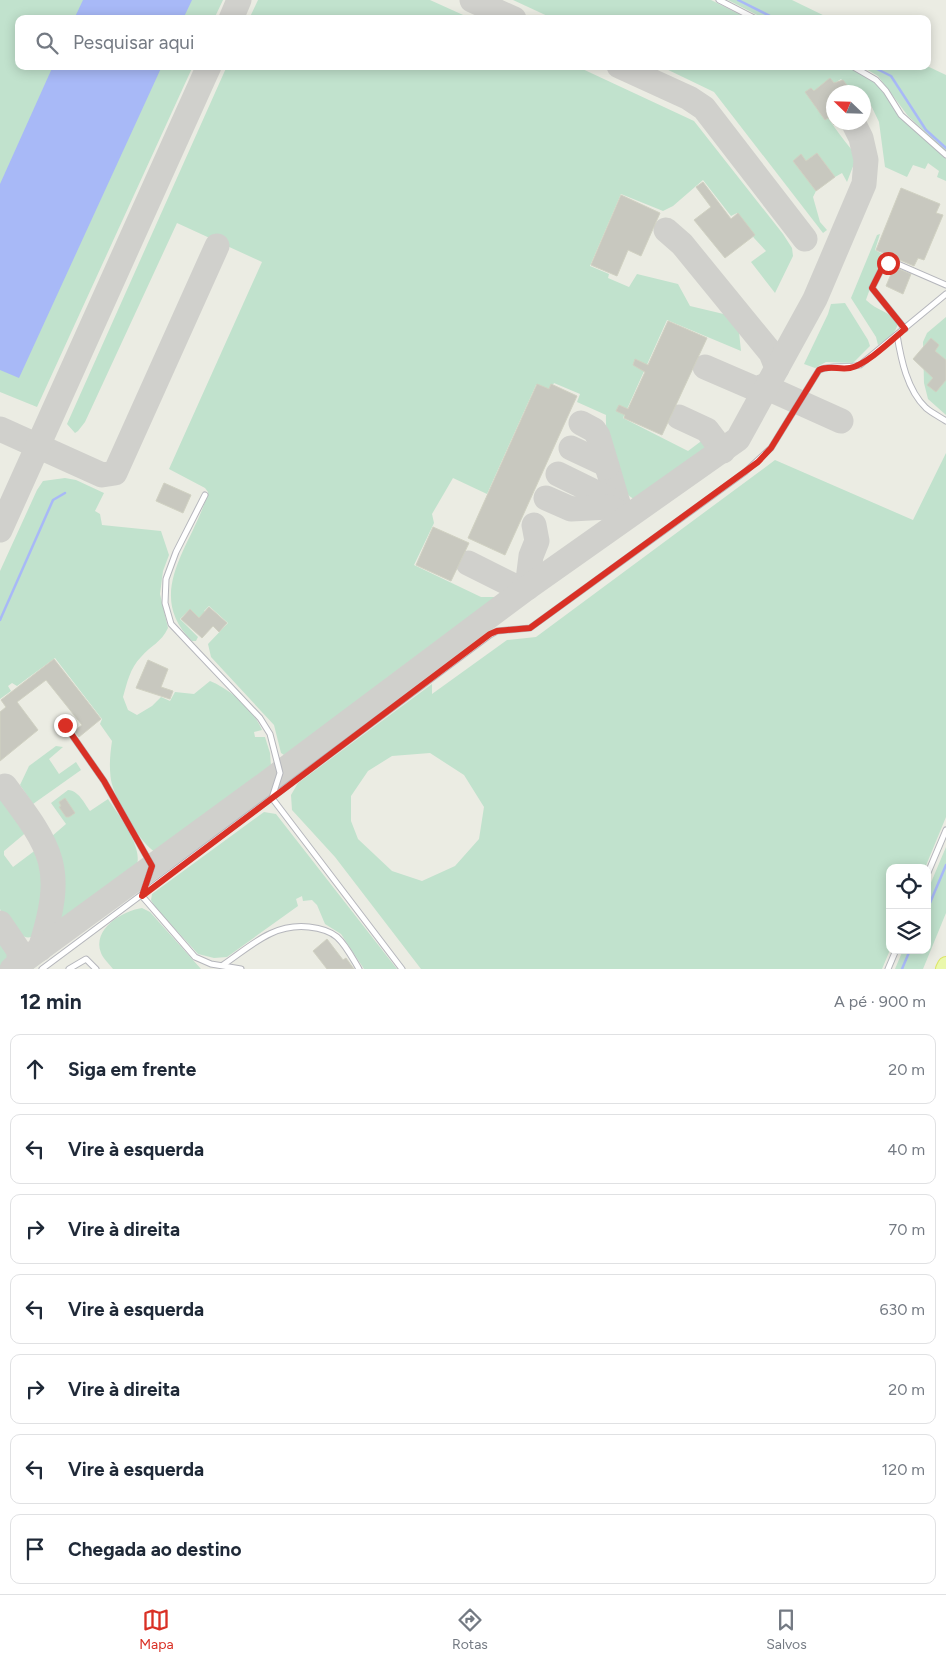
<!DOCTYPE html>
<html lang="pt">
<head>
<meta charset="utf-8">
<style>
	body { margin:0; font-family:Figtree,sans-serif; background:#f2f2f3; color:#1f2937 }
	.controls { position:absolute; right:15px; bottom:15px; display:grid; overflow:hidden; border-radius:10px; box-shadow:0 2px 12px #0003 }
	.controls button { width:45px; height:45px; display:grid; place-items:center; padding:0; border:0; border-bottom:1px solid #e0e1e3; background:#fff; color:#1f2937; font:25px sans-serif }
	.compass { position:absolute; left:826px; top:85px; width:45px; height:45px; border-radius:50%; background:#fff; box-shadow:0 2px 12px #0003; rotate:293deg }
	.stop { position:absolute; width:15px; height:15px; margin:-11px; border:4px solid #d93025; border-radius:50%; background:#fff }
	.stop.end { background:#d93025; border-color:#fff; box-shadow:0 1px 5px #0008 }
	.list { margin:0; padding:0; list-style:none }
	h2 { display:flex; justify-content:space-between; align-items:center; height:65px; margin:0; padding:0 20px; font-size:21px }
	h2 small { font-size:16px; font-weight:400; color:#747a83 }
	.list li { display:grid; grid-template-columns:32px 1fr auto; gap:15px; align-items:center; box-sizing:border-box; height:70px; margin:0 10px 10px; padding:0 10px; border:1px solid #e0e1e3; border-radius:10px }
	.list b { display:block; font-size:19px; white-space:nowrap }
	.list em { font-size:16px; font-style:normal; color:#747a83 }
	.icon { flex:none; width:28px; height:28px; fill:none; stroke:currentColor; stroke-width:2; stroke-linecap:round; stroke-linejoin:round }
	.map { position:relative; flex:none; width:946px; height:969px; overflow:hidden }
	.search { position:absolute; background:#fff; box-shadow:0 2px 12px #0003; left:15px; right:15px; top:15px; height:55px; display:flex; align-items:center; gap:12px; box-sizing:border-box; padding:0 18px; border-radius:10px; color:#747a83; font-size:19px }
	.sheet { height:625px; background:#fff }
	nav { display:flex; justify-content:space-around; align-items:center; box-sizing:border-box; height:70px; border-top:1px solid #e0e1e3; background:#fff; font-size:14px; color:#747a83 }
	nav a { display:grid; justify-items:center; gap:2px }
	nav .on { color:#d93025 }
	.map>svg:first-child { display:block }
	.green { fill:#c1e2cd; fill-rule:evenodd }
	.water { fill:#a8b9f7 }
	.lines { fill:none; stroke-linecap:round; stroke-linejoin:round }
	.stream { stroke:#a8b9f7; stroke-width:2.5 }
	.taxiway { stroke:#d0d0cc; stroke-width:25 }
	.building { fill:#c8c8bf; stroke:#d0d1c2 }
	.lane-casing { stroke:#b5b6bc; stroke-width:7 }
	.primary-casing { stroke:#dce563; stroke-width:18 }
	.lane { stroke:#fff; stroke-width:5 }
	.primary { stroke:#eaf8ac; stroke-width:16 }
	.route { stroke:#d93025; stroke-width:6 }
</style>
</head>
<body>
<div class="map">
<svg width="946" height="969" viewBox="0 0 946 969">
	<rect width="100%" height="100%" fill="#ebece3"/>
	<g class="green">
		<polygon points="0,0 223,0 214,19 19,19 19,66 193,66 37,407 0,392"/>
		<polygon points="258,0 430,0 472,19 249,19"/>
		<polygon points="513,0 711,0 749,19 554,19"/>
		<polygon points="728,0 792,0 831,19 765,19"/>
		<path d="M227,66H576L694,121L783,234L792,248L793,256L775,293L751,262L766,251L754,238L737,213L731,216L703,180L673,206L663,211L621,194L590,266L609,274L608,278L629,287L637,274L678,284L690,306L732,316L739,332L741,351L667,320L623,418L688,451L704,439L711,450L710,452L638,501C613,493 605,437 606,415L577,402L580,394L554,383L550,390L536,385L487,494L453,478L432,514L434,523L414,565L481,597H494L497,602L287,757L281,753L274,725L211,657L208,644L228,623L209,606L204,611L212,618L206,625L190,609L180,619L198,637L196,641H192C142,592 195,543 208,492L205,488L169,469L262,262L177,223L85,422L78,431L75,433L67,424Z"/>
		<path d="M660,66H846L874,81L882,90L901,118L946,159V181L937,177L939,171L928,163L925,169L913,165L907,177L885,167L879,122L867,97L864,99V92H852L841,79L813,97C828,117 840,137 857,156L847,182L842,173L835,177L817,153L806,161L801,155L793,161L816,191L813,197L820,222L827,230L823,233L714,92Z"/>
		<polygon points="861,66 927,66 946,75 946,151 908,116 878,76"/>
		<path d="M880,234L875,250L892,259C876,263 872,285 866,300C877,311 888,310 898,323C896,334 887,339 878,345L876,337L851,298L877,235Z"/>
		<polygon points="845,303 868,340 870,346 853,363 826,362 815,368 804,364 828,314 831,304"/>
		<polygon points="946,317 946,415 928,399 924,383 923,342 927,333"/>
		<path d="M946,453V817L925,868H890V950L882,969H421L335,857L292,810L291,795L298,783L432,684V694L507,640L536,637L775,460L913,520ZM430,753L464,775L484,807L479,839L455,866L422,881L392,871L358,839L351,821V796L368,771L392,756Z"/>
		<path d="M65,478L76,480L104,493L95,511L100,514L102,525L161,531L169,555L163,571L160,594L168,628C161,643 151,645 141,657C130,668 127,683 123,697L128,710L137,715L152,706L161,697L170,701L175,692L194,694L210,681C230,689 254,710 262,730L254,732L255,737H265L270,753L271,766L265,772L157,853C141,846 114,798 111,780C109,766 110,755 112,741L100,724L102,719L55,658L17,686L12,683L8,686L11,691L0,699V571L37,490L43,481Z"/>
		<polygon points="56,746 63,747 49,759 59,774 76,762 81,770 33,804 20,785 29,766"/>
		<path d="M68,790C79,791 84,803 90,811L108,799C119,816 151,856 132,873L64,922L55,917L58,870L51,837L66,824L51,803Z"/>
		<path d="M0,791L29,830L4,851V855L13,867L41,846C45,858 48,871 48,884C48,897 42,954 19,933C13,927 3,917 0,909C0,901 0,887 0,878C0,849 0,820 0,791Z"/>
		<polygon points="264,812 276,814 397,969 364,969 341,934 325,924 317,905 312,900 303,901 302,896 296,899 298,906 227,957 214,958 198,954 155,907 151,900 152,894"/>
		<polygon points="946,847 946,913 923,969 895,969 903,950 927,950 927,892"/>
		<polygon points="116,906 33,969 19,969 102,908"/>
		<path d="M142,908L150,912L201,969H113C109,964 103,958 101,953C92,929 122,911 142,908Z"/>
		<polygon points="0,929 10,942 7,964 0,968"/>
	</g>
	<g class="water">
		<polygon points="83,0 192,0 183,19 74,19"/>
		<polygon points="53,66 162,66 19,378 0,370 0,184"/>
	</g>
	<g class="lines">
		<g class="stream">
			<polyline points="738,0 776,19"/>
			<polyline points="871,66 891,76 926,130 946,148"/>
			<polyline points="0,620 53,500 65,493"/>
			<polyline points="927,910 946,865"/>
			<polyline points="902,969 910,950"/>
		</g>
		<g class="taxiway">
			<polyline points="472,0 514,19"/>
			<polyline points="231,19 239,0"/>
			<polyline points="619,66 689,98 704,108 805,239"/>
			<polyline points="666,230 682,244 771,353 777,368"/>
			<polyline points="705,367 756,389 769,384 772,390"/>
			<polyline points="765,392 772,390 841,421"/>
			<polyline points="679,417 707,430 723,451"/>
			<polyline points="581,423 594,430 598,436 621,513"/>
			<polyline points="0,429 102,475 115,473 217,246"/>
			<polyline points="571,448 603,463 607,467"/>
			<polyline points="558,474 609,499 619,507"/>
			<polyline points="546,498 571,509 609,507 621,513 621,521"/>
			<polyline points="0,530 209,66"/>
			<polyline points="468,563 512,585 527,588 531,556 537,541 534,525"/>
			<path d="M5,786C53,850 66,868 40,949"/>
			<polyline points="0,923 19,951 19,964"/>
			<polyline points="12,969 264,785 527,588 738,439 815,299 864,184 866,160 861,138 853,122"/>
		</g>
	</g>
	<g class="building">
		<polygon points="830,78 834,83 843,80 852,92 834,92 834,125 828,118 825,120 805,92 811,88 814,91"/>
		<polygon points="817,153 835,177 816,191 793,161 801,154 806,161"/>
		<polygon points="703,182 731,219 738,213 755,235 725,258 694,220 711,207 696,187"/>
		<polygon points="901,188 940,204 936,213 943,215 924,260 918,258 914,266 876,250"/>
		<polygon points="621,195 660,213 641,256 628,250 617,276 591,265"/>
		<polygon points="894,267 911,274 903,294 886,286"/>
		<polygon points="668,321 707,338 662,435 624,418 625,415 616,411 619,405 628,409 645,372 633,365 635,359 648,365"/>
		<polygon points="931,338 939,345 935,351 946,360 946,380 936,392 927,385 933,378 913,359"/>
		<polygon points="537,384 549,389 551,384 577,396 505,555 468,538"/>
		<polygon points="164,483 191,495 183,513 156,501"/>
		<polygon points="433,527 469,543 451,581 416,565"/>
		<polygon points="209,607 227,623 219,632 213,626 202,638 181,619 190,609 199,618"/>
		<polygon points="54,659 101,719 79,737 74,731 82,725 46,680 17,702 38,730 0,761 0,712 6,707 1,700"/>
		<polygon points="148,660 168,669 161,687 173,691 170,699 136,688"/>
		<polygon points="65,798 75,813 69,817 66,817 59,807 61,806 59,802"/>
		<polygon points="327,939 343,960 346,958 354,969 327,969 313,951"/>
	</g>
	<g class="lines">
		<defs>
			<g id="lane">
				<polyline points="719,0 756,19"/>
				<polyline points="852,66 876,80 886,91 901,115 946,155"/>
				<polyline points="905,329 872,288 883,266 893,262 946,285"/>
				<path d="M897,335C901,359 907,390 926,408C932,413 940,417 946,421"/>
				<polyline points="205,495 176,552 166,579 165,603 171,624 260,718 270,734 280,773 272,798 402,969"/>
				<polyline points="65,725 104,781 152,866 142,896 195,957 211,964 241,969"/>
				<polyline points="927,875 946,830"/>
				<path d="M223,965C251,946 273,923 309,927C318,928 330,931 337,937C346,945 353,959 359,969"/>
				<path d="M42,969L490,635L497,631L530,628L745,472L771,448L819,370C832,364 846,369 860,365L946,294"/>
				<polyline points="69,969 86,959 96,969"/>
				<polyline points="888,969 896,950"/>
			</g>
			<polyline id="primary" points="944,969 946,965"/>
		</defs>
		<use href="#lane" class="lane-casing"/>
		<use href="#primary" class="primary-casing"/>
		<use href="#lane" class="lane"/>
		<use href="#primary" class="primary"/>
	</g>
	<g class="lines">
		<path class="route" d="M65,725L104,781L152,866L142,896L490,634L497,631L530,628L758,462L771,448L819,370C830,365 839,370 850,368C866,365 892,340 905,329L872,288L883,266L888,263"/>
	</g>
</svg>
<div class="controls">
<button><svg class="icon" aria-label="locate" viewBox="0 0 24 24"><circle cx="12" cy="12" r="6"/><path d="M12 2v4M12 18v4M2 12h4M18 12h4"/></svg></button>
<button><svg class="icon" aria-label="layers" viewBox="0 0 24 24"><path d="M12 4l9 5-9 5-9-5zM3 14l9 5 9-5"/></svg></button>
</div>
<svg class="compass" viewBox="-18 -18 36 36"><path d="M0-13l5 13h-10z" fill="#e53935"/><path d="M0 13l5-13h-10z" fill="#747a83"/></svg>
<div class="stop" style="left:888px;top:263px"></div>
<div class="stop end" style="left:65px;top:725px"></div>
<div class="search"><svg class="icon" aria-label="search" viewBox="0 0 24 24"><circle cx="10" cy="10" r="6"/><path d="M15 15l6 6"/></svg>Pesquisar aqui</div>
</div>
<section class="sheet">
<h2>12 min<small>A pé · 900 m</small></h2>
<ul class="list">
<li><svg class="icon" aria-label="ahead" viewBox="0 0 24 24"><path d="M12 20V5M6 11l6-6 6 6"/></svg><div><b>Siga em frente</b></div><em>20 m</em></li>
<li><svg class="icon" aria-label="left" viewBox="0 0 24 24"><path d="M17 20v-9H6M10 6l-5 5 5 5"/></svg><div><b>Vire à esquerda</b></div><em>40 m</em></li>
<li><svg class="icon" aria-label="right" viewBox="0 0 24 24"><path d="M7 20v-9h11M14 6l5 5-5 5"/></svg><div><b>Vire à direita</b></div><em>70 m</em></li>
<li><svg class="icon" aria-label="left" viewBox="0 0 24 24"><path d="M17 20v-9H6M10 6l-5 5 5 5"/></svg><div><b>Vire à esquerda</b></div><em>630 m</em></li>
<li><svg class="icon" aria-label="right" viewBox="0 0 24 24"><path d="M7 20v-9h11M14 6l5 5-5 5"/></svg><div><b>Vire à direita</b></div><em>20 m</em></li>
<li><svg class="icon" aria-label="left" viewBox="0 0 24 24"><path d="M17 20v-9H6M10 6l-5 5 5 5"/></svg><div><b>Vire à esquerda</b></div><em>120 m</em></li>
<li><svg class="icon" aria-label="arrive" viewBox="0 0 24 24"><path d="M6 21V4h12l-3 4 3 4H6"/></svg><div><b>Chegada ao destino</b></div></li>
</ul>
</section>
<nav>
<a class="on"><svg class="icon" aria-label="map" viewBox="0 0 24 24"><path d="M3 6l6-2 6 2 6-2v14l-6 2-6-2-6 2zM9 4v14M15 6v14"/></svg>Mapa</a>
<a><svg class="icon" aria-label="directions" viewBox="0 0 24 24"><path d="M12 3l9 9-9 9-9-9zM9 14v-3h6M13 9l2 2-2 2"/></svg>Rotas</a>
<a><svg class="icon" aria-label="saved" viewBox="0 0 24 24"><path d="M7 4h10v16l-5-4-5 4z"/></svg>Salvos</a>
</nav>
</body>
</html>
